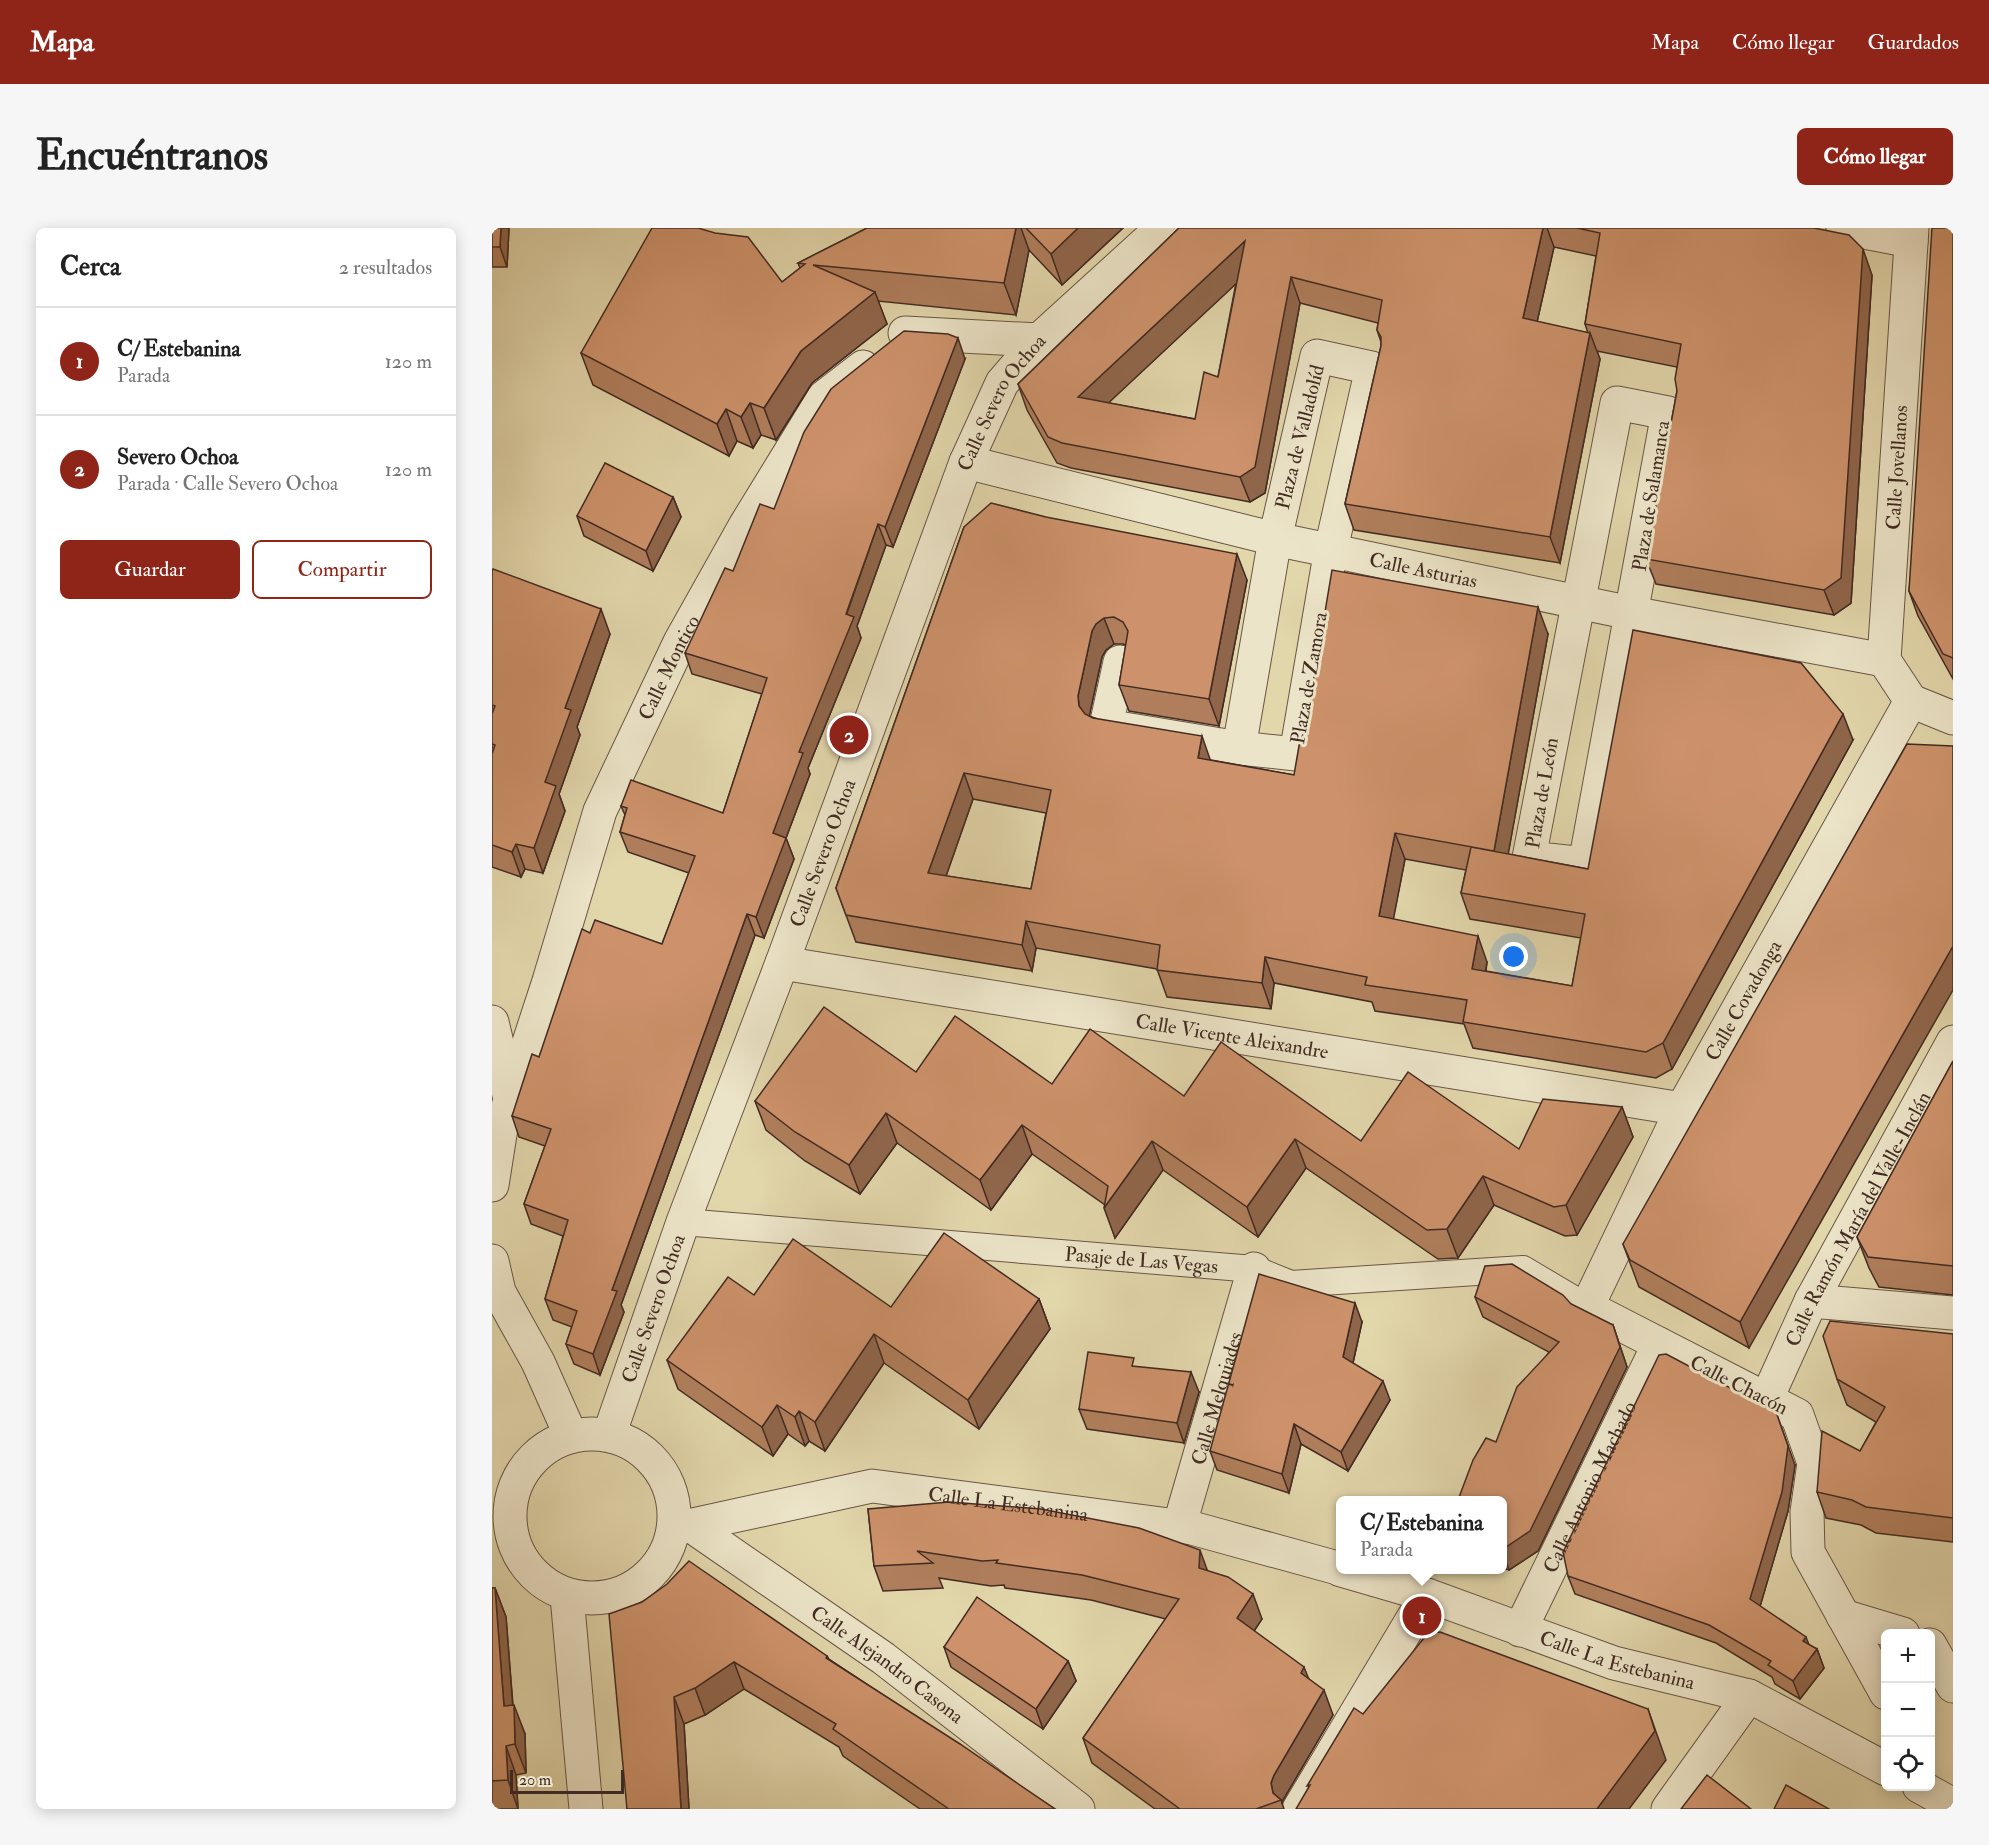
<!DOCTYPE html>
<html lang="es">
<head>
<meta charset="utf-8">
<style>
	body { margin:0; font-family:"IM FELL Double Pica",serif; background:#f6f6f6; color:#222 }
	.controls { position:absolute; right:18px; bottom:18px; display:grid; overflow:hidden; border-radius:9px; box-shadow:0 3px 15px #0003 }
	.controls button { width:54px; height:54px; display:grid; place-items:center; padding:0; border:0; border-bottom:2px solid #e0e0e0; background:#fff; color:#222; font:30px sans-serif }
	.scale { position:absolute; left:18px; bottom:15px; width:114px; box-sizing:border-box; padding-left:6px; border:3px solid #422b23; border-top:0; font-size:16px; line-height:21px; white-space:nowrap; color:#422b23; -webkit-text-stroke:4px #ece4c8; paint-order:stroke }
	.you { position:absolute; left:1022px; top:729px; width:21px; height:21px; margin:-15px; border:4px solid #fff; border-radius:50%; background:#1a73e8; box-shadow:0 0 0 9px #1a73e833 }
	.badge { display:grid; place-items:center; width:39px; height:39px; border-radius:50%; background:#8f2418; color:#fff; font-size:20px; font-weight:700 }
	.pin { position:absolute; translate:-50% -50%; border:3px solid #fff; box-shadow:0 2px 6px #0006 }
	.popup { position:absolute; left:844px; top:1268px; width:171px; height:78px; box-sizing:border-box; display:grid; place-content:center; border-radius:9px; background:#fff; filter:drop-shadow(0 2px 4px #0005); font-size:20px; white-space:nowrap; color:#767676 }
	.popup b { font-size:22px; color:#222 }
	.popup::after { content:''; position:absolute; left:50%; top:100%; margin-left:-12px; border:12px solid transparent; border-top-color:#fff }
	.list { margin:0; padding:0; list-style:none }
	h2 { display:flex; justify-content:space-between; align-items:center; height:78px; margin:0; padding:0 24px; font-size:26px }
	h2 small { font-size:20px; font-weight:400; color:#767676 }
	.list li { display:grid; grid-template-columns:39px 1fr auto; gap:18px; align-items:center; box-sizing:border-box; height:108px; padding:0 24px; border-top:2px solid #e0e0e0 }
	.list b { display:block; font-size:22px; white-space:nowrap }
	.list p { margin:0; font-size:20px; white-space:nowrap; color:#767676 }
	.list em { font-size:20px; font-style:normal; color:#767676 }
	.actions { display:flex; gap:12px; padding:18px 24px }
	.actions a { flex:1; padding:14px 0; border:2px solid #8f2418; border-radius:9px; text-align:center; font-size:21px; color:#8f2418 }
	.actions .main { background:#8f2418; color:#fff }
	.icon { flex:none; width:33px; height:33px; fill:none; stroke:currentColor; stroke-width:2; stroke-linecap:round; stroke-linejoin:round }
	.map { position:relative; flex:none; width:1461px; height:1581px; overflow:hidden; border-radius:9px }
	header { display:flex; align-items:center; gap:36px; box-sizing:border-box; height:84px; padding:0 30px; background:#8f2418; color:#fff }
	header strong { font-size:28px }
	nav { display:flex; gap:33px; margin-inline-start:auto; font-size:21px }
	.intro { display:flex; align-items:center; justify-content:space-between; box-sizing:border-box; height:144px; padding:0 36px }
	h1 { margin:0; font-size:42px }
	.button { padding:15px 27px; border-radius:9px; background:#8f2418; color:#fff; font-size:21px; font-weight:700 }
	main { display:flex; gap:36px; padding:0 36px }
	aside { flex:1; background:#fff; border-radius:9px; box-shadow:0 3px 15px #0003 }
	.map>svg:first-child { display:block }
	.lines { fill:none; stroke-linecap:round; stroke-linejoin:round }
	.pedestrian-casing { stroke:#6a5645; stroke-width:28 }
	.minor-casing { stroke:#6a5645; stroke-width:35 }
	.pedestrian { stroke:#ece4c8; stroke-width:26 }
	.minor { stroke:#ece4c8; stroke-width:33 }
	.wall { fill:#b07e5c; stroke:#422b23; stroke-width:1.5; fill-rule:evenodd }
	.shaded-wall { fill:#90664b; stroke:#422b23; stroke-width:1.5 }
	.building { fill:#cd926b; stroke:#422b23; stroke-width:1.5; fill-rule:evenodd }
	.labels { text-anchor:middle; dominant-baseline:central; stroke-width:6; stroke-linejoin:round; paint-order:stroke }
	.street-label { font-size:20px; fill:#422b23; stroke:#ece4c8 }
</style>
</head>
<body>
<header>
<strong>Mapa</strong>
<nav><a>Mapa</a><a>Cómo llegar</a><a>Guardados</a></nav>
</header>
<div class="intro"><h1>Encuéntranos</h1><a class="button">Cómo llegar</a></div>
<main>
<aside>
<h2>Cerca<small>2 resultados</small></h2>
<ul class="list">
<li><span class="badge">1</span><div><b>C/ Estebanina</b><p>Parada</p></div><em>120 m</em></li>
<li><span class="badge">2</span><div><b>Severo Ochoa</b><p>Parada · Calle Severo Ochoa</p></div><em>120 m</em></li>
</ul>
<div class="actions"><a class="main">Guardar</a><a>Compartir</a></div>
</aside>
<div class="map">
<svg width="1461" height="1581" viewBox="0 0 1461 1581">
	<rect width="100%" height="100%" fill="#e2d6ab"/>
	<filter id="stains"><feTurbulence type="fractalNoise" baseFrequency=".00333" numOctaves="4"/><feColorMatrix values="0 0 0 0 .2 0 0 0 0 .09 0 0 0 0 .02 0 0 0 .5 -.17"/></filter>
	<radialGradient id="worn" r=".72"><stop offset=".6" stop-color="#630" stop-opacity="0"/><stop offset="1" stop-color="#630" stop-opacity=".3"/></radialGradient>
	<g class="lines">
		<defs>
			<g id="pedestrian">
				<path id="s1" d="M191,994L762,1041L799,1056L1031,1041L1095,1079"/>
			</g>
			<g id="minor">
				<polyline points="1351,0 1419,13"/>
				<polyline points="413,105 547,112"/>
				<polygon points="825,128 880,140 839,321 804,526 747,520 783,311"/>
				<polygon points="1125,175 1176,185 1093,636 1037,630"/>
				<path id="s2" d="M474,234L783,311L1139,385L1392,432"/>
				<polyline points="628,434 614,498 747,520"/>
				<path id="s3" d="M1419,473L1392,432L1420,0"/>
				<polyline points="1419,473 1461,490"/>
				<path id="s4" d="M290,735L1190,881"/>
				<polyline points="0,794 18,871"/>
				<path id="s5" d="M0,957L9,900L57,753L108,583L188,414L253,298L332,169L371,139"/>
				<polyline points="0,1033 7,1064 46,1134 79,1208"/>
				<polyline points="1319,1073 1461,1085"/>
				<path id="s6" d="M1275,1170L1319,1073L1461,814"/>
				<circle cx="100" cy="1288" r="82"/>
				<path id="s7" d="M117,1207L191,994L290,735L474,234L510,155L547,112L670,0"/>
				<path id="s8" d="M201,1299L391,1430L586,1581"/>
				<path id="s9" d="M687,1299L762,1041"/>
				<path id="s10" d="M182,1301L380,1258L700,1300L849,1341"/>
				<path id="s11" d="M849,1342L935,1367L1122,1435L1257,1468L1394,1541"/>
				<polyline points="75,1368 94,1581"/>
				<polyline points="1351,1388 1411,1406"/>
				<path id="s12" d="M1028,1402L1167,1116"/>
				<polyline points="1438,1417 1461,1458"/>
				<path id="s13" d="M1394,1465L1316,1324L1315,1284L1322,1235L1305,1187L1095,1079L1190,881L1419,473"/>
				<polyline points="1427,1558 1461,1577"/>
				<polyline points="807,1581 935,1367"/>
				<polyline points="1176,1581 1257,1468"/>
			</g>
		</defs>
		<use href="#pedestrian" class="pedestrian-casing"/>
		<use href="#minor" class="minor-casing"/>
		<use href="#pedestrian" class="pedestrian"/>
		<use href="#minor" class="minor"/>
	</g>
	<g class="wall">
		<polygon points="0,0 17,0 15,39 0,39"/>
		<polygon points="375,0 631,0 570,57 537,22 524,87 386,73 395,96 320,155 284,212 269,207 261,220 245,213 237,228 101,157 89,125 290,54 308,40 306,35"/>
		<path d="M687,0H1322L1380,47L1359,375L1342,387L1164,356L1154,331L1185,163V139L1105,123L1108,131L1068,335L862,302L853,276L889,118V114L885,102L886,95L808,75L773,265L758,274L579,240L565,235L535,182L526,156ZM1062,19L1104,28L1093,96L1096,105L1045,94ZM744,55L726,149L703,191L616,175Z"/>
		<polygon points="1461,0 1461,451 1426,388 1417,363"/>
		<polygon points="473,131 401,319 394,317 365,398 369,410 316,540 318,546 294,610 302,631 272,710 263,707 129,1077 132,1084 108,1147 82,1136 74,1116 80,1099 61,1092 53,1071 71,1008 39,996 32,976 53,918 27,909 20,888 47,829 98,705 170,716 197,645 136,624 128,604 133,587 129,578 231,585 270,466 200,446 193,425 241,343 282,281"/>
		<polygon points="181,269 189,289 161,343 92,308 85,288"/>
		<path d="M472,299L755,352L727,498L637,483L627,457L634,417L631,416H622L614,422L610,429L597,488L719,532L802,547L1056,406L1016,626L1096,641L1361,512L1180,841L1164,850L981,820L972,796L883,783L880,774L782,755L779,781L675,769L665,741L544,720L540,743L364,714L344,660ZM481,571L554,585L539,661L454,648ZM913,631L974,642L969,665L978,691L1089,710L1080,758L994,743L995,734L901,691Z"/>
		<polygon points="0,343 118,406 85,499 88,507 67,566 73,583 51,645 33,641 29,649 0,639"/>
		<polygon points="1461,518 1257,1120 1147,1059 1131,1016"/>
		<polygon points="1461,833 1461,1067 1387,1059 1377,1040 1365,1009"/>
		<polygon points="424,844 692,868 869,913 1027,921 1130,879 1141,909 1085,1007 1073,1008 1002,977 966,1030 946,1031 814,940 766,1009 671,942 623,1010 613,977 540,926 499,982 405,915 368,966 313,933 274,902 263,873"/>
		<polygon points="262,1067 399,1079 547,1071 558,1101 487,1201 392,1135 333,1223 317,1213 313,1218 296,1206 281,1228 186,1161 175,1132"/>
		<polygon points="983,1069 1079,1076 1121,1097 1135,1139 1046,1323 1017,1342 1011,1340 1011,1272 1004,1214 1057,1124 991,1089"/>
		<polygon points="870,1094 861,1135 898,1172 856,1243 809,1216 797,1265 725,1242 718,1223"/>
		<polygon points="1461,1106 1461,1314 1384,1305 1369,1297 1334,1290 1325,1264 1368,1223 1384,1194 1355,1177 1345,1151"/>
		<polygon points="707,1164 692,1215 595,1201 587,1181"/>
		<polygon points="1303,1237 1296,1283 1268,1378 1317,1417 1325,1421 1332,1440 1308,1471 1283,1456 1280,1449 1224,1415 1083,1366 1076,1348"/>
		<polygon points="376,1281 716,1343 770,1391 762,1403 817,1451 841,1487 791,1572 790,1575 792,1581 663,1581 600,1535 591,1510 674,1391 599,1372 513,1360 512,1357 499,1358 447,1350 451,1360 391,1363 382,1338"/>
		<polygon points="0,1360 3,1360 14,1389 21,1477 33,1506 34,1545 24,1547 26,1581 0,1581"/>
		<polygon points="150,1374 335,1428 337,1431 563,1581 428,1581 351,1528 347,1519 252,1461 213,1487 192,1496 197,1581 135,1581"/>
		<polygon points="452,1419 576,1433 584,1453 551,1501 459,1439"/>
	</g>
	<g class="shaded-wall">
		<polygon points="9,0 17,0 15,39 8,19"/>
		<polygon points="524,0 529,0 537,22 524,87 512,55"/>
		<polygon points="586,0 631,0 570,57 559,26"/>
		<polygon points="1051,0 1055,0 1062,19 1040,116 1031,90"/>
		<polygon points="753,13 762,39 595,195 586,169"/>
		<polygon points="1371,21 1380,47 1359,375 1342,387 1332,362"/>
		<polygon points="799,49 808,75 773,265 758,274 748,249"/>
		<polygon points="383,64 395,96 320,155 284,212 272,180 309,123"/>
		<polygon points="1098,105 1108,131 1068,335 1058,309"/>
		<polygon points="466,110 473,131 401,319 393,299"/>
		<polygon points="258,175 269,207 261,220 249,189"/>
		<polygon points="234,181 245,213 237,228 225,196"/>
		<polygon points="181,269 189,289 161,343 154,323"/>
		<polygon points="386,296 394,317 365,398 369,410 316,540 318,546 294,610 302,631 272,710 264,689 281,605 307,524"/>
		<polygon points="745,326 755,352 727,498 717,471"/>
		<polygon points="1046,379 1056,406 1012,649 1002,623"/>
		<polygon points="109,381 118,406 85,499 88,507 67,566 73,583 51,645 42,620 53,554 73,480"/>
		<polygon points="612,390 622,416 614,422 610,429 596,494 587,478 586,468 600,403 604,396"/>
		<polygon points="1351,486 1361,512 1180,841 1171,815"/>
		<polygon points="710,508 719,534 706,530"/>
		<polygon points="472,545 481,571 446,671 436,645"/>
		<polygon points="903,605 913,631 897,714 887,688"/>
		<polygon points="24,616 33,641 29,649 20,624"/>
		<polygon points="255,686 263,707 129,1077 132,1084 108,1147 101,1126 120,1062"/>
		<polygon points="534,693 544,720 540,743 530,717"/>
		<polygon points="986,708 995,734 989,767 980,741"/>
		<polygon points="1461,718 1461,762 1257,1120 1248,1094"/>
		<polygon points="773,729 782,755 779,781 770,755"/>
		<polygon points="1130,879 1141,909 1085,1007 1074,977"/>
		<polygon points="394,885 405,915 368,966 357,937"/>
		<polygon points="530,897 540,926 499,982 488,952"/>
		<polygon points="803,911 814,940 766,1009 755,979"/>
		<polygon points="660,913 671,942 623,1010 612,980"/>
		<polygon points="991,948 1002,977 966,1030 955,1001"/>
		<polygon points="547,1071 558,1101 487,1201 476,1172"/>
		<polygon points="863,1075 870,1094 858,1148 851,1129"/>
		<polygon points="1121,1097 1135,1139 1046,1323 1017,1342 1011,1326 1011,1321"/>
		<polygon points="382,1106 392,1135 333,1223 323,1194"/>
		<polygon points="699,1144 707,1164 692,1215 685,1195"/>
		<polygon points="891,1153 898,1172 856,1243 849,1224"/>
		<polygon points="285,1177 296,1206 281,1228 270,1199"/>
		<polygon points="307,1183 317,1213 313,1218 303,1189"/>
		<polygon points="1284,1184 1303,1237 1296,1283 1265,1389 1258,1371"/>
		<polygon points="802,1196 809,1216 797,1265 790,1246"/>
		<polygon points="708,1322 717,1347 707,1340"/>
		<polygon points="3,1360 14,1389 23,1508 12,1478"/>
		<polygon points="761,1366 770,1391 754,1415 745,1390"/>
		<polygon points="1314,1409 1321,1427 1325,1421 1332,1440 1308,1471 1301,1453 1311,1413"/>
		<polygon points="576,1433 584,1453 551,1501 544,1481"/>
		<polygon points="242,1434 252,1461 213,1487 203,1460"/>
		<polygon points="812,1439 822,1464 809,1445"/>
		<polygon points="832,1462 841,1487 791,1572 790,1575 789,1572 781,1565 779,1555 782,1547"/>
		<polygon points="182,1469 192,1496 197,1581 189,1581"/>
		<polygon points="22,1477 33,1506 34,1545 23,1516"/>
		<polygon points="1156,1481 1174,1532 1137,1581 1105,1581"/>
		<polygon points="14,1518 24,1547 26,1581 16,1552"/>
	</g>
	<g class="building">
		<polygon points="0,0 9,0 8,19 0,19"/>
		<polygon points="160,0 206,0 223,5 256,9 290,54 313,36 306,35 375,0 524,0 512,55 321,37 383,64 309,123 272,180 258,175 249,189 234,181 225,196 89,125"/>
		<polygon points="534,0 586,0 559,26"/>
		<path d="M687,0H1051L1031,90L1098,105L1058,309L853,276L889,118V109L885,102L890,72L799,49L763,239L748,249L570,215L556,209L526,156ZM753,13L726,149L712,144L703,191L586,169Z"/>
		<polygon points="1085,0 1322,0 1357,7 1371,21 1349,350 1332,362 1154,331 1185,163 1183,151 1189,116 1093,96 1108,5"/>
		<polygon points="1440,0 1461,0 1461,430 1451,426 1417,363"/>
		<polygon points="412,103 456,106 466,110 393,299 386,296 354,386 362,389 307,524 311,525 281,605 294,610 264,689 255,686 120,1062 125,1063 101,1126 74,1116 85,1083 53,1071 76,992 32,976 59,901 20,888 40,826 47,829 90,701 98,705 103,692 170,716 203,628 128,604 135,580 129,578 139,552 231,585 275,450 193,425 233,340 241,343 268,276 282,281 312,204 339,161"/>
		<polygon points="113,235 181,269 154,323 85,288"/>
		<path d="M499,275L554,289L745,326L717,471L627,457L636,403L631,394L622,389L612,390L604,396L600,403L586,468L587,478L593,486L601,490L710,508L706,530L802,547L808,512L813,503L840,342L1046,379L1002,623L903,605L887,688L986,708L980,741L1080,758L1093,686L969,665L979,619L1096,641L1141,402L1309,435L1351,486L1171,815L1154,824L971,794L975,772L873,757L875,749L773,729L770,755L665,742L668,717L534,693L530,717L354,687L344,660L472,299ZM472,545L559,562L539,661L436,645Z"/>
		<polygon points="1,341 109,381 73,480 79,482 53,554 64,558 42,620 24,616 20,624 0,617 0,526 3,517 0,516 0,486 3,478 0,477 0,343"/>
		<polygon points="1415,516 1461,518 1461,718 1248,1094 1138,1032 1131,1016"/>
		<polygon points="332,779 424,844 463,788 560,856 598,801 692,868 729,814 869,913 916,844 1027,921 1051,871 1130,879 1074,977 1062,979 991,948 955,1001 935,1002 803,911 755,979 660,913 612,980 616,958 530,897 488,952 394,885 357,937 303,904 263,873"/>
		<polygon points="1461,833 1461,1038 1376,1029 1365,1009"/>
		<polygon points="452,1005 547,1071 476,1172 382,1106 323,1194 307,1183 303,1189 285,1177 270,1199 175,1132 236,1049 262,1067 301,1011 399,1079"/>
		<polygon points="1020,1036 1071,1067 1079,1076 1121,1097 1128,1119 1038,1303 1011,1321 1011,1272 966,1272 981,1232 994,1210 1004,1214 1025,1159 1067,1114 983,1069 993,1038"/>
		<polygon points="767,1046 863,1075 851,1129 891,1153 849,1224 802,1196 790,1246 718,1223"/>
		<polygon points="1338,1093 1461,1106 1461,1290 1374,1279 1360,1272 1325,1264 1330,1203 1368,1223 1393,1179 1345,1151 1331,1108"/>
		<polygon points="596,1124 642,1130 640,1138 699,1144 685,1195 587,1181"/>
		<polygon points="1174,1126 1284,1184 1296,1218 1290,1264 1258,1371 1314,1409 1311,1413 1325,1421 1301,1453 1276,1437 1279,1433 1217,1397 1076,1348 1071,1324 1167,1127"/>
		<polygon points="457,1274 549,1281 647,1300 708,1322 707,1340 736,1349 761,1366 745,1390 812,1439 809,1445 832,1462 782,1547 779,1555 781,1565 789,1572 764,1581 688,1581 591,1510 687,1371 590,1347 504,1335 506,1332 490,1333 425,1323 441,1335 382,1338 376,1281"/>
		<polygon points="197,1333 335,1428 334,1430 468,1516 563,1581 457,1581 341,1501 344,1496 242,1434 203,1460 182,1469 189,1581 135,1581 117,1386 150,1374 175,1356"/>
		<polygon points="0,1360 3,1360 12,1478 22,1477 23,1516 14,1518 16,1552 0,1553"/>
		<polygon points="485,1369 576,1433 544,1481 452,1419"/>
		<polygon points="948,1404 1156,1481 1163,1503 1105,1581 804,1581 818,1557 815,1558 862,1480 871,1486 936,1405"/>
		<polygon points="1215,1547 1259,1581 1189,1581"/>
		<polygon points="1294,1557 1337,1581 1282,1581"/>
	</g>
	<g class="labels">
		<g class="street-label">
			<text stroke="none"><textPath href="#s7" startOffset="1106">Calle Severo Ochoa</textPath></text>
			<text transform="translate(808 209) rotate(-76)">Plaza de Valladolíd</text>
			<text stroke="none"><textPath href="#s3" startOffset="242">Calle Jovellanos</textPath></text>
			<text transform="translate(1159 268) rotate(-81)">Plaza de Salamanca</text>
			<text stroke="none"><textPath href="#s2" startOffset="470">Calle Asturias</textPath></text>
			<text stroke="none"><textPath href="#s5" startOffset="549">Calle Montico</textPath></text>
			<text transform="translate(817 450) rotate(-80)">Plaza de Zamora</text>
			<text transform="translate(1050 565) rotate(-80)">Plaza de León</text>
			<text stroke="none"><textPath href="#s7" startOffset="620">Calle Severo Ochoa</textPath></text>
			<text stroke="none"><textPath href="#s13" startOffset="882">Calle Covadonga</textPath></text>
			<text stroke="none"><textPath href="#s4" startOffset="456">Calle Vicente Aleixandre</textPath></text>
			<text stroke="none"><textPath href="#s6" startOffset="201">Calle Ramón María del Valle-Inclán</textPath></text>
			<text stroke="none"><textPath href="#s1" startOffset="460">Pasaje de Las Vegas</textPath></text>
			<text stroke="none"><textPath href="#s7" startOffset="134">Calle Severo Ochoa</textPath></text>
			<text transform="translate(1247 1157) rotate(27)">Calle Chacón</text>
			<text stroke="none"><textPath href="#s9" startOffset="134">Calle Melquiades</textPath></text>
			<text stroke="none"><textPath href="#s12" startOffset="159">Calle Antonio Machado</textPath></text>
			<text stroke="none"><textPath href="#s10" startOffset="340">Calle La Estebanina</textPath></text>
			<text stroke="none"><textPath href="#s11" startOffset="291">Calle La Estebanina</textPath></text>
			<text stroke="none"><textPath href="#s8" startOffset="238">Calle Alejandro Casona</textPath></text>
		</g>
	</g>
	<rect width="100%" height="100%" filter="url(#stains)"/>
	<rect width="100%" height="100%" fill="url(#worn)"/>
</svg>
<div class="controls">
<button>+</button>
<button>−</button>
<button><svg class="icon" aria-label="locate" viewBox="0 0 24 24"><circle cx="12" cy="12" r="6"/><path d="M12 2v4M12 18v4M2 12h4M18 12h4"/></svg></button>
</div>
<div class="scale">20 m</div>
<div class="you"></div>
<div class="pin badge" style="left:930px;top:1388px">1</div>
<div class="popup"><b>C/ Estebanina</b>Parada</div>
<div class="pin badge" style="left:357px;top:507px">2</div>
</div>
</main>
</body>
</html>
